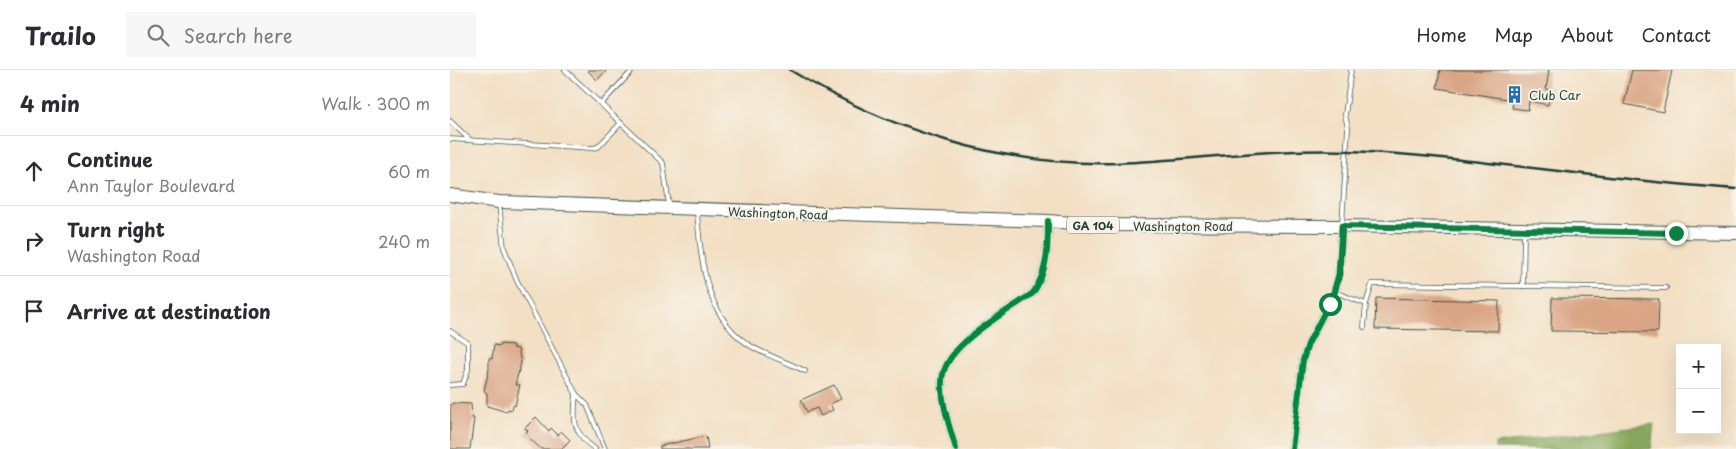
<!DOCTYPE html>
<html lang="en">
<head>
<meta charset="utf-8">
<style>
	body { margin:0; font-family:"Playpen Sans",sans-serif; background:#f7f7f7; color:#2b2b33 }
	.controls { position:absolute; right:15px; bottom:15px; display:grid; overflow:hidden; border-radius:0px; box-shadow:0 5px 20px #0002 }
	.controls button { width:45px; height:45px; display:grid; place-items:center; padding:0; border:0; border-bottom:1px solid #e1e1e2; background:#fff; color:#2b2b33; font:25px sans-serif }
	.stop { position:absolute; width:15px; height:15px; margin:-11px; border:4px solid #0b8043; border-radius:50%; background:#fff }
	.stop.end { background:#0b8043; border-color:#fff; box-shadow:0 1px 5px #0008 }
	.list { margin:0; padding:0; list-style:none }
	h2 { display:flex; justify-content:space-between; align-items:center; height:65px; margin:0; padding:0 20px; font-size:21px }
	h2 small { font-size:16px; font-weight:400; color:#7c7c81 }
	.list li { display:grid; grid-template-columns:32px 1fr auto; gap:15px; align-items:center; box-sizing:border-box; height:70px; padding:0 20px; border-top:1px solid #e1e1e2 }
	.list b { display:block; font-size:19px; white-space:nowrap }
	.list p { margin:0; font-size:16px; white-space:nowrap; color:#7c7c81 }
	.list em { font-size:16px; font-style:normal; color:#7c7c81 }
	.icon { flex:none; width:28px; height:28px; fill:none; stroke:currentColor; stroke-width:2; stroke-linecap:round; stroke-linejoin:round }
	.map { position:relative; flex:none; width:1286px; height:379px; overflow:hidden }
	header { display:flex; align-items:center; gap:30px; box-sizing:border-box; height:70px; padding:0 25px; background:#fff; border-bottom:1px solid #e1e1e2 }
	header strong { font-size:24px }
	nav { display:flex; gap:28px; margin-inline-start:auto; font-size:18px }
	.search { width:350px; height:45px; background:#f7f7f7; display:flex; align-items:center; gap:12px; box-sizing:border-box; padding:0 18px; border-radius:0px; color:#7c7c81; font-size:19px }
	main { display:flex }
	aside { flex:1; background:#fff }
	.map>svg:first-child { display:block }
	.forest { fill:#86a75b; stroke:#527248 }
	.building { fill:#daa584 }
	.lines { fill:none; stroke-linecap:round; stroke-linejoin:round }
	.service-casing { stroke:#3f5549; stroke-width:5.5 }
	.minor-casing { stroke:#3f5549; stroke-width:9 }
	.primary-casing { stroke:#3f5549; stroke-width:14 }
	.service { stroke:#fff; stroke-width:4 }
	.minor { stroke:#fff; stroke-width:8 }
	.primary { stroke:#fff; stroke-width:12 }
	.rail { stroke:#1f3d34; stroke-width:2.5 }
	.cycleway-casing { stroke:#f7f3e8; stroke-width:9 }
	.cycleway { stroke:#00873e; stroke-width:6 }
	.route { stroke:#0b8043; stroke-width:6 }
	.labels { text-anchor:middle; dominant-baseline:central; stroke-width:4; stroke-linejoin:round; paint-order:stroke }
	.shield { fill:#f7f3e8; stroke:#60746a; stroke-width:1 }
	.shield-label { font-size:11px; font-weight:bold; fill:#1f3d34 }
	.poi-label { font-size:12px; fill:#1f3d34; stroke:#f7f3e8; text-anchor:start }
	.street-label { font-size:12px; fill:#1f3d34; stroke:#f7f3e8 }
</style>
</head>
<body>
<header>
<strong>Trailo</strong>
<div class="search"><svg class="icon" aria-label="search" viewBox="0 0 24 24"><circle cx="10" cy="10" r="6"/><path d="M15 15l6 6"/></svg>Search here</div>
<nav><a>Home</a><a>Map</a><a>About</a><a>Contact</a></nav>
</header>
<main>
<aside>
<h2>4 min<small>Walk · 300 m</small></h2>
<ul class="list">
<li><svg class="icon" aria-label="ahead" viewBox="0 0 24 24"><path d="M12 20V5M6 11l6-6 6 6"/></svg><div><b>Continue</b><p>Ann Taylor Boulevard</p></div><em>60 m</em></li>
<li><svg class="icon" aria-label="right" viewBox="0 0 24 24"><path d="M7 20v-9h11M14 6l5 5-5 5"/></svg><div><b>Turn right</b><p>Washington Road</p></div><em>240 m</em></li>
<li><svg class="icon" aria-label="arrive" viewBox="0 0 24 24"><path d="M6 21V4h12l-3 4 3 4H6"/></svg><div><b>Arrive at destination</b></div></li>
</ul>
</aside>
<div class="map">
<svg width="1286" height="379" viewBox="0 0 1286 379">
	<rect width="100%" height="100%" fill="#f7f3e8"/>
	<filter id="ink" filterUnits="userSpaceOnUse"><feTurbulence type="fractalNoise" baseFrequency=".02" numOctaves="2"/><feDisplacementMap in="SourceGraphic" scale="10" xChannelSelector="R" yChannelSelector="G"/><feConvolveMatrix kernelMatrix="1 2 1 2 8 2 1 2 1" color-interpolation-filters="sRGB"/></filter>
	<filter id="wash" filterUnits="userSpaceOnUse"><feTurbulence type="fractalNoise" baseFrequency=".0096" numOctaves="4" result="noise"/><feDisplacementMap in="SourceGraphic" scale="20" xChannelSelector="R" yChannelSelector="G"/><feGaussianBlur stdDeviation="1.12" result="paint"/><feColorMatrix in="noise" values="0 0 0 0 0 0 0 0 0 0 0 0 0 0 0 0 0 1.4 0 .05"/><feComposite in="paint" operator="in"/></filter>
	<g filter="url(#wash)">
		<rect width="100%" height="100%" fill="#f3dfc3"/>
		<polygon class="forest" points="1204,354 1201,379 1045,379 1045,374"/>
		<g id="blocks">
			<g class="building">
				<polygon points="137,0 157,0 147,10"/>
				<polygon points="990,0 1099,0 1096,19 1101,20 1098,35 1079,31 1078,40 1062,38 1063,30 987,18"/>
				<polygon points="1182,0 1222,0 1213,42 1174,34"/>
				<polygon points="926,228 1049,231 1048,261 925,259"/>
				<polygon points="1102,228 1209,229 1208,262 1101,261"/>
				<polygon points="50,274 63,275 63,278 68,279 71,293 65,315 70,315 67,327 65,336 63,335 62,340 58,339 57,342 37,336 37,323 34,321 39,299 39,288 42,289 44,275 50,276"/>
				<polygon points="384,315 391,329 380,334 383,340 371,346 367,338 357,342 351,330"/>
				<polygon points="3,333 21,334 22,348 24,348 20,379 0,379 0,335"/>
				<polygon points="86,347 99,361 101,358 108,365 111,361 120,370 111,379 91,379 75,364 78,361 75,358"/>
				<polygon points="256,366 258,379 210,379 210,376"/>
			</g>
		</g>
	</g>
	<g filter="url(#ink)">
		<use href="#blocks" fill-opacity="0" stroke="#3f5549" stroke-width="1"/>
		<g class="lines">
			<defs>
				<g id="service">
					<polyline points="115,0 213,93 219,135"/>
					<polyline points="151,34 183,0"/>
					<polyline points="0,51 20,70"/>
					<polyline points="0,69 142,78 148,77 171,53"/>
					<polyline points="49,134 54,178 67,211 126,324 137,335 155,379"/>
					<path d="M247,142C251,193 256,253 306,279C322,287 339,293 355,301"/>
					<polyline points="892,154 898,58 895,45 901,0"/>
					<polyline points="1074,163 1073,216 1216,218"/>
					<polyline points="885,222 916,234"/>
					<polyline points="914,257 916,234 922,214 1073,216"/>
					<polyline points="0,261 18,273 18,300 13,314 0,315"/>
					<path d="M126,324C123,349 122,363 145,379"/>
				</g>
				<g id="minor">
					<path d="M506,379C500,358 491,333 492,311C493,275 556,243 583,223C598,201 598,177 598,151"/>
					<polyline points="842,379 853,290 858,274 885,222 889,204 892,156"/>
				</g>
				<polyline id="primary" points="0,125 49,132 598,151 648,155 892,156 1286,163"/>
			</defs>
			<use href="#service" class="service-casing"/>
			<use href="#minor" class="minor-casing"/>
			<use href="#primary" class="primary-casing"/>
			<use href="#service" class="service"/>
			<use href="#minor" class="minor"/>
			<use href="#primary" class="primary"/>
			<path class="rail" d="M340,0C437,60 553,97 667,93C745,90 822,78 900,81C1029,87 1157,111 1286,119"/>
			<defs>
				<g id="cycleway">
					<path d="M506,379C500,358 491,333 492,311C493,275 556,243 583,223C598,201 598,177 598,151"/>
					<polyline points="842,379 853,290 858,274 885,222 889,204 892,156"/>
				</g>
			</defs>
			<use href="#cycleway" class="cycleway-casing"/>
			<use href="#cycleway" class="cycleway"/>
		</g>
	</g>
	<g class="lines" filter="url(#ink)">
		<polyline class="route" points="880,234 889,204 892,156 1226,163"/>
	</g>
	<defs>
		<symbol id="building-bare" viewBox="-9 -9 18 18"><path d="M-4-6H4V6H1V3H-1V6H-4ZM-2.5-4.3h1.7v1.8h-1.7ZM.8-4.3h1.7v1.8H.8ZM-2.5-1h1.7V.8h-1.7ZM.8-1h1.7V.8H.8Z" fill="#1f6fb2" stroke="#f7f3e8" stroke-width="2.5" paint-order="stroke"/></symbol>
	</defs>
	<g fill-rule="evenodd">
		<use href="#building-bare" x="1052" y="12" width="25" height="25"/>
	</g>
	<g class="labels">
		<rect class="shield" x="617" y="146.5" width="52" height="17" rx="4"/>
		<g class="shield-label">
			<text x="643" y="155">GA 104</text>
		</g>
		<g class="poi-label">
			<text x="1079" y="25">Club Car</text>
		</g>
		<g class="street-label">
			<text transform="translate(328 143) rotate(2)">Washington Road</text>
			<text x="733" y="156">Washington Road</text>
		</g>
	</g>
</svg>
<div class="controls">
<button>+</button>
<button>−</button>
</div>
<div class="stop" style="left:880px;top:234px"></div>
<div class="stop end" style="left:1226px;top:163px"></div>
</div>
</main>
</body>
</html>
